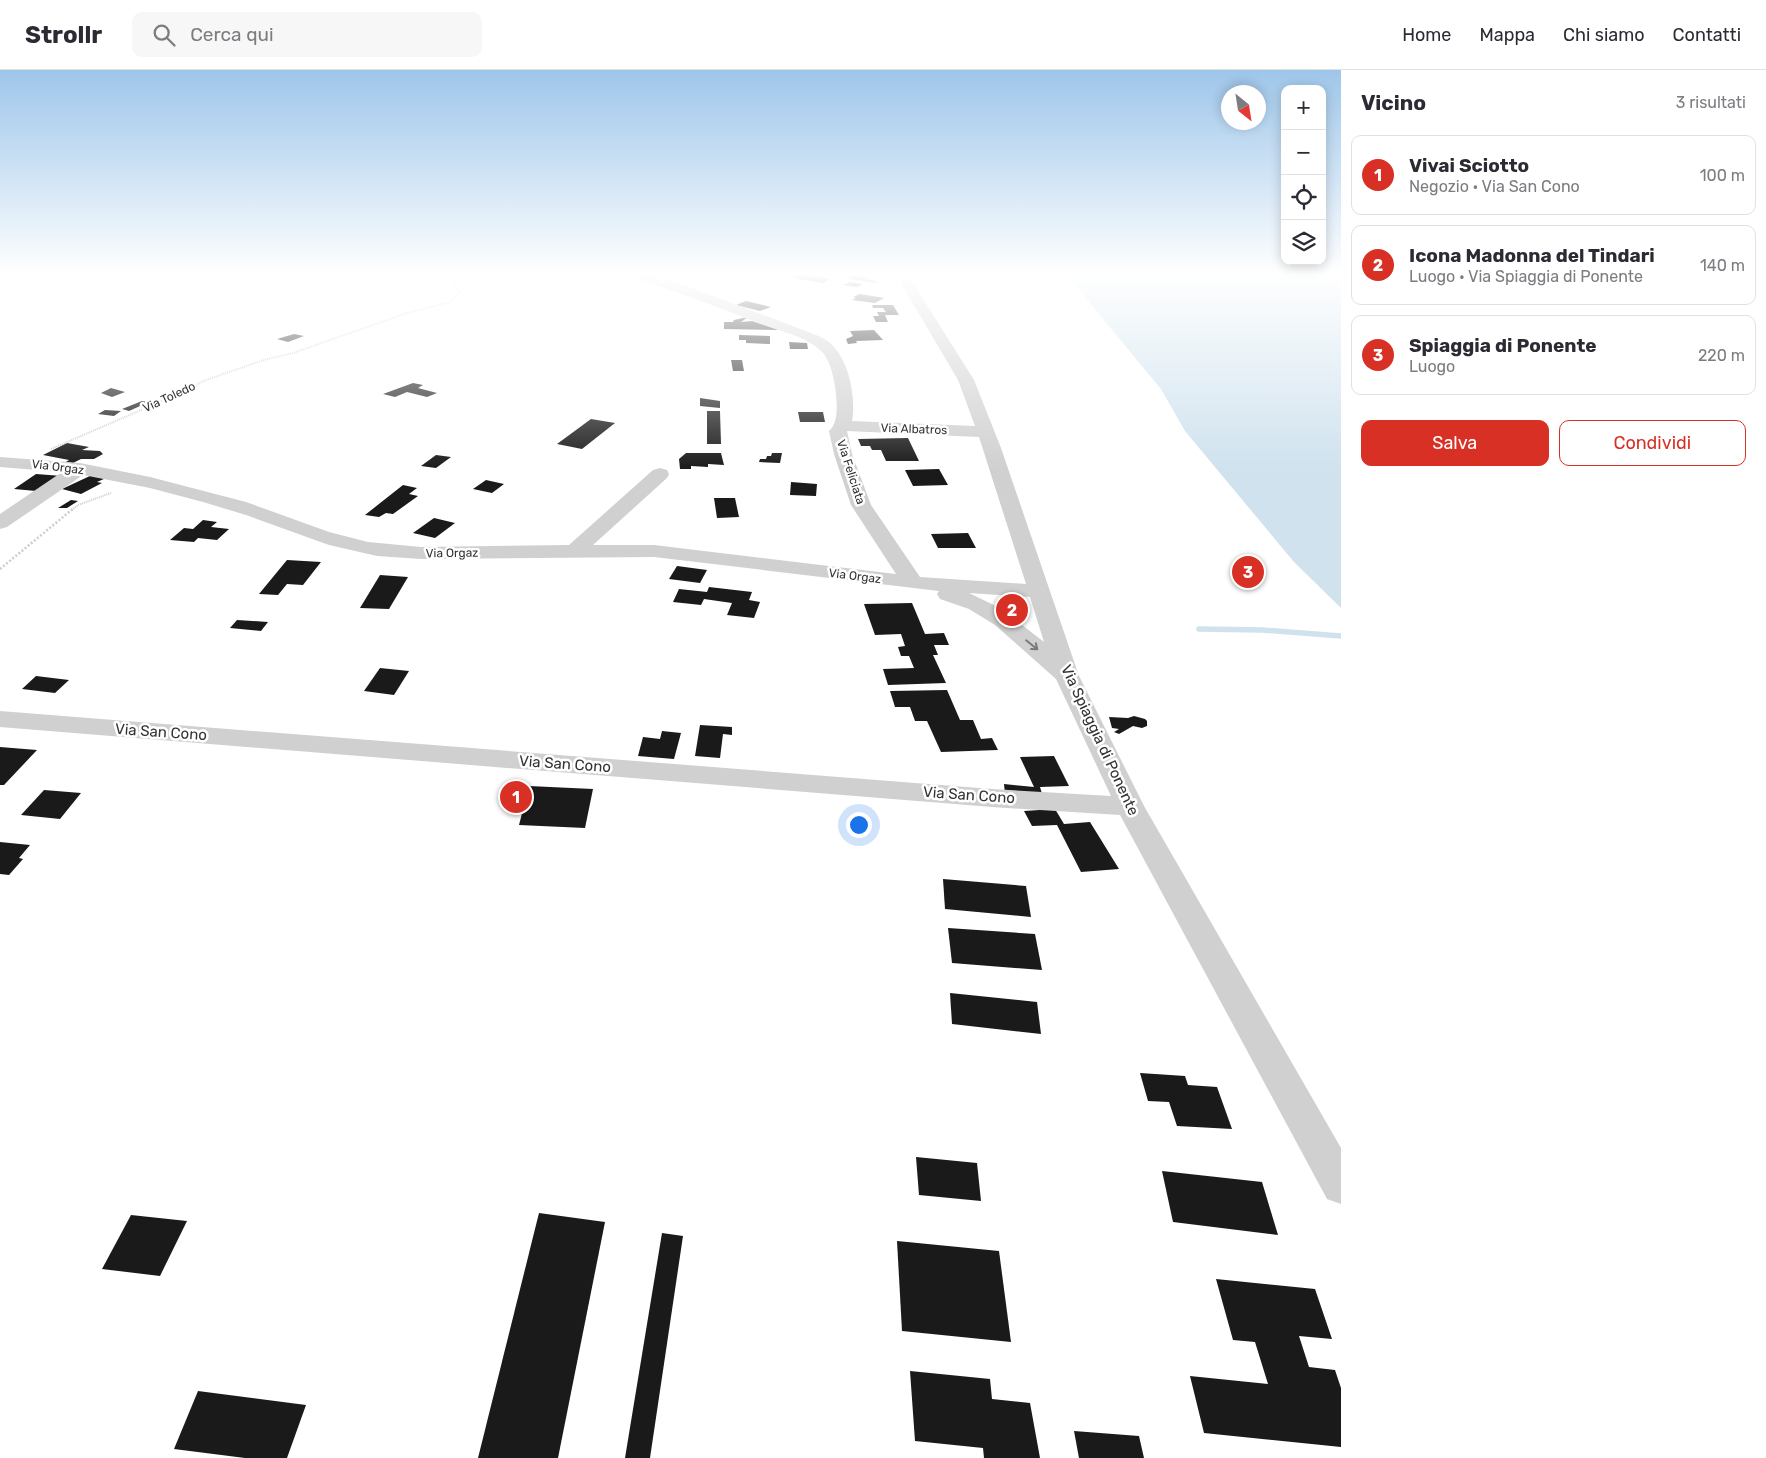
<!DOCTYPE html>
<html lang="it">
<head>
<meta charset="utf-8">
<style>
	body { margin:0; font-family:Rubik,sans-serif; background:#f7f7f7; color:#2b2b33 }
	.controls { position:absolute; right:15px; top:15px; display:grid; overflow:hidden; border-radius:10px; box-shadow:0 2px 12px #0003 }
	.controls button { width:45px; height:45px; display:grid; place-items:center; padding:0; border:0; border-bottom:1px solid #e1e1e2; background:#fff; color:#2b2b33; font:25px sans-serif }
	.compass { position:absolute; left:1221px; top:15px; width:45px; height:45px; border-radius:50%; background:#fff; box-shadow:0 2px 12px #0003; rotate:150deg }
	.you { position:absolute; left:858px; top:754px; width:18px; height:18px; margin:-12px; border:4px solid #fff; border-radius:50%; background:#1a73e8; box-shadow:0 0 0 8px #1a73e833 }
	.badge { display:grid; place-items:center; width:32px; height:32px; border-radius:50%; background:#d93025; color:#fff; font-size:16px; font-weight:700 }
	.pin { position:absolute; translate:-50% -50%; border:2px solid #fff; box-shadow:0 1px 5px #0006 }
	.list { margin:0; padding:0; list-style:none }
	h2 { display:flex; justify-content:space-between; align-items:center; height:65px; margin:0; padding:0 20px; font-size:21px }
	h2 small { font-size:16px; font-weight:400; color:#7c7c81 }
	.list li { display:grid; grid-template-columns:32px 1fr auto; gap:15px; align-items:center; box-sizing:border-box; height:80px; margin:0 10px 10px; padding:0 10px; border:1px solid #e1e1e2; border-radius:10px }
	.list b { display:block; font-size:19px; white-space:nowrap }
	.list p { margin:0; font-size:16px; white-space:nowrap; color:#7c7c81 }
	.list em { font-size:16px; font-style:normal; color:#7c7c81 }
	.actions { display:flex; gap:10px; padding:15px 20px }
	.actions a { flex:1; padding:11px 0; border:1px solid #d93025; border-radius:10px; text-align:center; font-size:18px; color:#d93025 }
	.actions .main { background:#d93025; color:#fff }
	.icon { flex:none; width:28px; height:28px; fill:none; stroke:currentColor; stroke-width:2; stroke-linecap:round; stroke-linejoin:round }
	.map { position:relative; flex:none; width:1341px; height:1388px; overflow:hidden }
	header { display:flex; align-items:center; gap:30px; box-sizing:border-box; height:70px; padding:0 25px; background:#fff; border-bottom:1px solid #e1e1e2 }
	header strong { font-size:24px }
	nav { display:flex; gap:28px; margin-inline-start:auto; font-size:18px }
	.search { width:350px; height:45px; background:#f7f7f7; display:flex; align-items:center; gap:12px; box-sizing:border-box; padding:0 18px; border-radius:10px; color:#7c7c81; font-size:19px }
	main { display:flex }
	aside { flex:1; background:#fff }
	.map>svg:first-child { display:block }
	.water { fill:#cfe2ee }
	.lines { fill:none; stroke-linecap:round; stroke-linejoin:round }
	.stream { stroke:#cfe2ee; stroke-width:5.5 }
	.building { fill:#1a1a1a }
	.path-far1 { stroke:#cdcdcd; stroke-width:2; stroke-dasharray:1 1; stroke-linecap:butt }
	.path { stroke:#cdcdcd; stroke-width:2.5; stroke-dasharray:2 2; stroke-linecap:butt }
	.minor { fill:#d0d0d0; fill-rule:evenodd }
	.oneway { stroke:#7a7a7a }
	.labels { text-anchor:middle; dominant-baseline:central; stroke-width:5; stroke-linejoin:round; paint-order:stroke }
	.far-street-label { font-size:12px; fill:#333; stroke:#fff }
	.street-label { font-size:15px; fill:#333; stroke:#fff }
</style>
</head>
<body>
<header>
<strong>Strollr</strong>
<div class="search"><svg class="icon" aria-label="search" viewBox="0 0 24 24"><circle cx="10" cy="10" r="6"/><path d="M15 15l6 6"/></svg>Cerca qui</div>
<nav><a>Home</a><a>Mappa</a><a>Chi siamo</a><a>Contatti</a></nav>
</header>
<main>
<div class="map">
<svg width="1341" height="1388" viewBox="0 0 1341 1388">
	<rect width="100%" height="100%" fill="#fff"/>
	<polygon class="water" points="1062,205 1341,205 1341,538 1294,492 1185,361 1161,319 1079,220"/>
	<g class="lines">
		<polyline class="stream" points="1199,559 1262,560 1341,566"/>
	</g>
	<g class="building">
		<polygon points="797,205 813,205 830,209 823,213 793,208"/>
		<polygon points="848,205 869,207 865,209 876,211 877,213 848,209 851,207"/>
		<polygon points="850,212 863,214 857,217 843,215"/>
		<polygon points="860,224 884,228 875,233 852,230 856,228 853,227"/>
		<polygon points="746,231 771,237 760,241 736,235"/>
		<polygon points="872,235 893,235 899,245 885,245 888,252 876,252 873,246 879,246 877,242 886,242 883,238 873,238"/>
		<polygon points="748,247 741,252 752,251 779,260 724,259 724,252 733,252 734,250"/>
		<polygon points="874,260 883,270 856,271 857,273 848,274 846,269 853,266 850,261"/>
		<polygon points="294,264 304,266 288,272 277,269"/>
		<polygon points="739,265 770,266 770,274 746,273 746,270 739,270"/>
		<polygon points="789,272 807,273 808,279 790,279"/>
		<polygon points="731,290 742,290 744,301 733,301"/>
		<polygon points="413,313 423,315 418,318 437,323 427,327 407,322 395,327 383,324"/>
		<polygon points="111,318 125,322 112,327 101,323"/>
		<polygon points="700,328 720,331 720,338 700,336"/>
		<polygon points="142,331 149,332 129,341 122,339"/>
		<polygon points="105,340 121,341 114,346 98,344"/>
		<polygon points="707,341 720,341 721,374 707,374"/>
		<polygon points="798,342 823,342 825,352 800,352"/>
		<polygon points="591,349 615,353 582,379 557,374"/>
		<polygon points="908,368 919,391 886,391 881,380 872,380 870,376 861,376 858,369"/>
		<polygon points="67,373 89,377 82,380 100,381 103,384 94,389 81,389 73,393 66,392 69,390 43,385"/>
		<polygon points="686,383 721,383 724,395 708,394 708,397 691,396 691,399 680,399 679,389"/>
		<polygon points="772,383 782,383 780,393 759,392 760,389 766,389 767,386 771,386"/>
		<polygon points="436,385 451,387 436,398 421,396"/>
		<polygon points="939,399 948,415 913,416 905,400"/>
		<polygon points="36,404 62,406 36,421 14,419"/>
		<polygon points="92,405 106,408 97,412 102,413 81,424 62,419"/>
		<polygon points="486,410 504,414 492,423 473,419"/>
		<polygon points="791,412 817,414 816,426 790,425"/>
		<polygon points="403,415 417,418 409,424 418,426 393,444 386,443 379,447 365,445"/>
		<polygon points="714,428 735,428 739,447 717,448"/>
		<polygon points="71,430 78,431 67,438 58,438"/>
		<polygon points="434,448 455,453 435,468 413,463"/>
		<polygon points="203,450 217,452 211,457 229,459 217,470 198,468 194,472 170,470 184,458 193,459"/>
		<polygon points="968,463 976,478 938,478 931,464"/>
		<polygon points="287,490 321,492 303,515 287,514 278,525 259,524"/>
		<polygon points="677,496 707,500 700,513 669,509"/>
		<polygon points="380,505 408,507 389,539 360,538"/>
		<polygon points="709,517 752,522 749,530 760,532 754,548 727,545 732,533 704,529 701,535 673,532 679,519 707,522"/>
		<polygon points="912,533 925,564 944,563 949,575 934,575 938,585 933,585 946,613 888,615 883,599 914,598 909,586 901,586 898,577 905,576 901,564 875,565 864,534"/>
		<polygon points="237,550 268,552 261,561 230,558"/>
		<polygon points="380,598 409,601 394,625 364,621"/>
		<polygon points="36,606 69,610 55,623 22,619"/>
		<polygon points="947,620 960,650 973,650 981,669 992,668 998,680 941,682 927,651 915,651 910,637 895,637 890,621"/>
		<polygon points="1134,646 1145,649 1147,651 1147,656 1142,658 1133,656 1119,664 1114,662 1119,659 1112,658 1109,647 1128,648"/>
		<polygon points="700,655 732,657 732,665 723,664 720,688 695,686"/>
		<polygon points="662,661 681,663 674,689 638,686 643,667 660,669"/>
		<polygon points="0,677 37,680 4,715 0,715"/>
		<polygon points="1054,686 1069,716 1040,717 1043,727 1005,724 1004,714 1034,717 1020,687"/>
		<polygon points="529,716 593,719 585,758 519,755"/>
		<polygon points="44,720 81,723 60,749 21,745"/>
		<polygon points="1055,739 1064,754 1090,752 1119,799 1081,802 1057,755 1032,756 1024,741"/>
		<polygon points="0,772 30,775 19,788 23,789 9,805 0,804"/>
		<polygon points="943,809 1026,816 1031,847 945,839"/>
		<polygon points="948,858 1035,864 1042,900 952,893"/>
		<polygon points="950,923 1037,932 1041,964 952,954"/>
		<polygon points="1140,1003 1185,1006 1188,1015 1217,1017 1232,1059 1177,1056 1169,1032 1148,1031"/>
		<polygon points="916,1087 977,1093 981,1131 919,1125"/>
		<polygon points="1162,1101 1262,1112 1278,1165 1173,1152"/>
		<polygon points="539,1143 605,1152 558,1388 478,1388"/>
		<polygon points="131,1145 187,1151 160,1206 102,1199"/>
		<polygon points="662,1163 683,1166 650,1388 625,1388"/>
		<polygon points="897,1171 999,1181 1011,1272 902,1261"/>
		<polygon points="1216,1209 1315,1219 1332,1269 1299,1266 1309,1297 1335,1300 1341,1318 1341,1377 1204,1363 1190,1306 1268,1314 1255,1272 1233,1270"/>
		<polygon points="910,1301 990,1309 992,1329 1030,1333 1040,1388 984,1388 983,1378 915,1371"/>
		<polygon points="198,1321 306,1335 287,1388 245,1388 174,1379"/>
		<polygon points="1074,1361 1139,1366 1144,1388 1079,1388"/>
	</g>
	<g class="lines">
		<g class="path-far1">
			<polyline points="51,379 176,325 206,310 264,290 293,283 407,243 450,232 460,222 453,215 456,211 472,205"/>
			<polyline points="72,440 78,435 111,423"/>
		</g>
		<polyline class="path" points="0,499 74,438"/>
		<path class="minor" d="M629,205H650L678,213L811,263C819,266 829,270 834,277C850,295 856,329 852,351L975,356L958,310L896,205H908L974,310L1001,378L1079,606L1144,736L1341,1078V1134L1327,1129L1120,745L992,737L0,657V641L992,719L1111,726L1056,609L995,555L969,539L940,529L937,524L939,521L654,487L421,489L377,486L329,475L246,445L203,432L150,418L83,405L7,457L0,459V444L62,402L0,397V387L80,393L150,407L246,432L329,462L368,472L421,477L569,475L653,400L660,398L667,400L669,404L667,408L593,475H654L896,504L851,435L834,384L829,361C832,358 834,355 835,351C840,336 834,293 822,282C808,267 782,262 764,255C720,238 676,221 631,208ZM847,361L979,367L1026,514L920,507L871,435L852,384ZM969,523L1030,527L1044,572L1000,538Z"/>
	</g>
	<defs><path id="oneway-shaft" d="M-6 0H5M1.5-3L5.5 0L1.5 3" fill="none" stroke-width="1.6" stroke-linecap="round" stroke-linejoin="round" transform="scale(1.25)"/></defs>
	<use class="oneway" href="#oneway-shaft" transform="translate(1032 575) rotate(39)"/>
	<linearGradient id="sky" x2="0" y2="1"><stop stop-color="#9ec6ea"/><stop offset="0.51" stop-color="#fff"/><stop offset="1" stop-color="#fff" stop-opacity="0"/></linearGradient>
	<rect width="1341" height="400" fill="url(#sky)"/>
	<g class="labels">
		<g class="far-street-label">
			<text transform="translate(169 327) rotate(-25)">Via Toledo</text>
			<text transform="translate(914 359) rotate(2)">Via Albatros</text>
			<text transform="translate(58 397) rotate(7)">Via Orgaz</text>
			<text transform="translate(851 402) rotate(72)">Via Feliciata</text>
			<text transform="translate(452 483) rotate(-1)">Via Orgaz</text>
			<text transform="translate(855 506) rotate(7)">Via Orgaz</text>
		</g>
		<g class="street-label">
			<text transform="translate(161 662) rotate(4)">Via San Cono</text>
			<text transform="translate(1100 670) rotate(65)">Via Spiaggia di Ponente</text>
			<text transform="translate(565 694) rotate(4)">Via San Cono</text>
			<text transform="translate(969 725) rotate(4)">Via San Cono</text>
		</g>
	</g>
</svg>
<div class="controls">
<button>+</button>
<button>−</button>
<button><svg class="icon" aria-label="locate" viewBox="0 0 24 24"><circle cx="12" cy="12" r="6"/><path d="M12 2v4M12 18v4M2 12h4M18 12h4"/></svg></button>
<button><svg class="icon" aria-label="layers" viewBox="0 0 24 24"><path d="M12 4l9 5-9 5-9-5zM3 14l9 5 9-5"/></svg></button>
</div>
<svg class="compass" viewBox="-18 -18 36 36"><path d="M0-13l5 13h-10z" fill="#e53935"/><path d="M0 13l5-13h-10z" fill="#7c7c81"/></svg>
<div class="you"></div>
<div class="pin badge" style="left:516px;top:727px">1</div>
<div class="pin badge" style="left:1012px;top:540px">2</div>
<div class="pin badge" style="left:1248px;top:502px">3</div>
</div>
<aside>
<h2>Vicino<small>3 risultati</small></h2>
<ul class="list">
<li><span class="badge">1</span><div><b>Vivai Sciotto</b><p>Negozio · Via San Cono</p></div><em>100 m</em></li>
<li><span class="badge">2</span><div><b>Icona Madonna del Tindari</b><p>Luogo · Via Spiaggia di Ponente</p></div><em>140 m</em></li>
<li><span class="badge">3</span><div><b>Spiaggia di Ponente</b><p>Luogo</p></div><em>220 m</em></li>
</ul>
<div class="actions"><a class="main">Salva</a><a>Condividi</a></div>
</aside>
</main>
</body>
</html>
